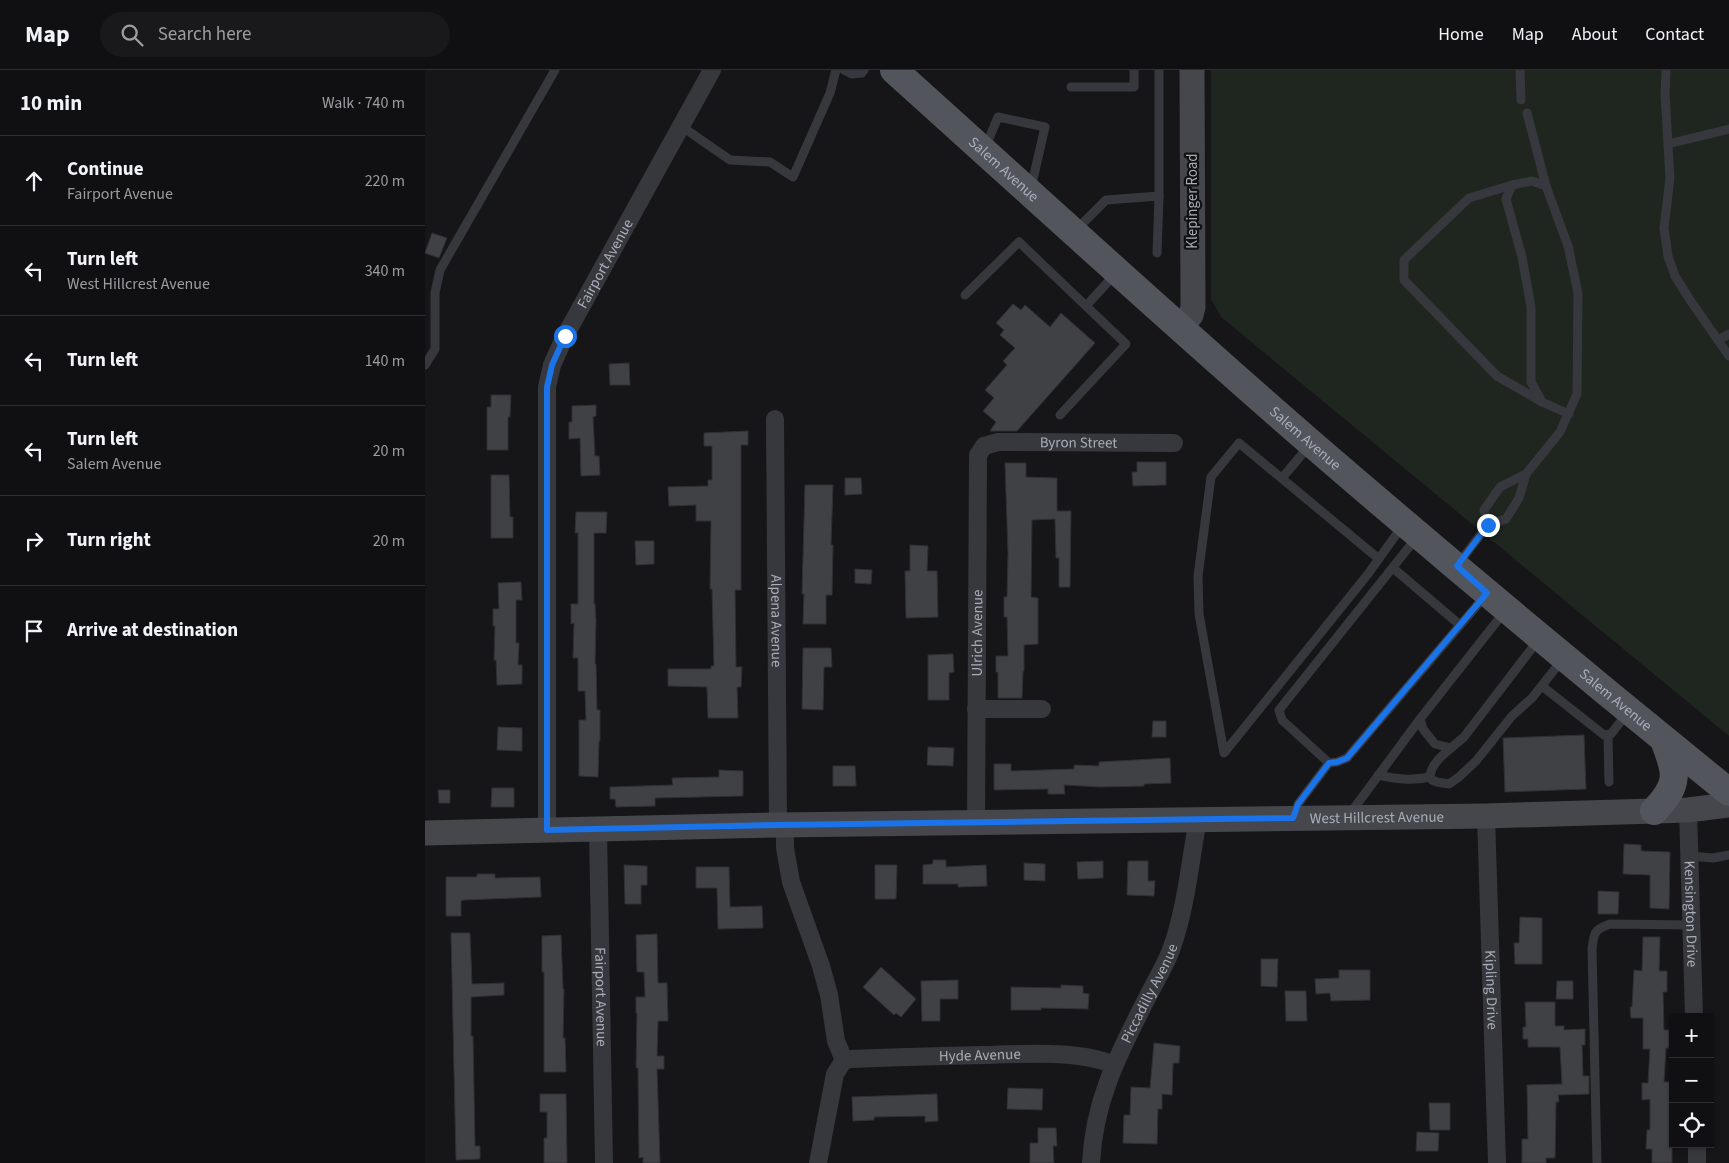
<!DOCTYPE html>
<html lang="en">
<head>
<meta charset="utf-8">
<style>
	body { margin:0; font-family:"Source Sans 3",sans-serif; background:#19191b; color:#f1f3f6 }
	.controls { position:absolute; right:15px; bottom:15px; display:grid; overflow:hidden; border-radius:0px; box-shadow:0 1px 4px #0004 }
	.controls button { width:45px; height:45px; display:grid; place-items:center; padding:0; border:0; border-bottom:1px solid #303032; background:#101012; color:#f1f3f6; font:25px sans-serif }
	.stop { position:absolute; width:15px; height:15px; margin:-11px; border:4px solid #1a73e8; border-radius:50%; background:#fff }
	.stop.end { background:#1a73e8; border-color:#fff; box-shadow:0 1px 5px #0008 }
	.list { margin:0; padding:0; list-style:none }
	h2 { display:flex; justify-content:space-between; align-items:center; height:65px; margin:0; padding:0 20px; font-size:21px }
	h2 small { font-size:16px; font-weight:400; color:#9c9d9f }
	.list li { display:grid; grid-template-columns:32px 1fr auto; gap:15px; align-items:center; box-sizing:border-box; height:90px; padding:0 20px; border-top:1px solid #303032 }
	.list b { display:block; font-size:19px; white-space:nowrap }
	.list p { margin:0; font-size:16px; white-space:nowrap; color:#9c9d9f }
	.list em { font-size:16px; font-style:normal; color:#9c9d9f }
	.icon { flex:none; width:28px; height:28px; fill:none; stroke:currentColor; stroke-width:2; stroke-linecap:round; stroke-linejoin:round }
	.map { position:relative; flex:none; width:1304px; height:1093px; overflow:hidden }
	header { display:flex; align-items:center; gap:30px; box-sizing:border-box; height:70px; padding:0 25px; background:#101012; border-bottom:1px solid #303032 }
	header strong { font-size:24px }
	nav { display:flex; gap:28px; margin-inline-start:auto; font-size:18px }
	.search { width:350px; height:45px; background:#19191b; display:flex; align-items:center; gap:12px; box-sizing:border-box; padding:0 18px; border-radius:28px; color:#9c9d9f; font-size:19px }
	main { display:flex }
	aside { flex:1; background:#101012 }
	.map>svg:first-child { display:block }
	.green { fill:#1e261f }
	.building { fill:#404145; stroke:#303034 }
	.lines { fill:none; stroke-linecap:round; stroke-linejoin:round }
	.lane { stroke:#37383d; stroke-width:9 }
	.street { stroke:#37383d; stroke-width:18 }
	.secondary { stroke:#45474d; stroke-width:25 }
	.primary { stroke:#53555c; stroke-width:28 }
	.route { stroke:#1a73e8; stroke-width:6 }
	.labels { text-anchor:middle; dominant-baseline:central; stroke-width:4.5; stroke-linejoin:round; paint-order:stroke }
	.street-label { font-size:15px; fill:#a8adb8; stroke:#111113 }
</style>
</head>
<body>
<header>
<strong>Map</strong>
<div class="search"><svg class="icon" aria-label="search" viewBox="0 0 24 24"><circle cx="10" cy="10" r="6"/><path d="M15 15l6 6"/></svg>Search here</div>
<nav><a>Home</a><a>Map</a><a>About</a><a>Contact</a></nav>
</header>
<main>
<aside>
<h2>10 min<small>Walk · 740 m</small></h2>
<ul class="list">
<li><svg class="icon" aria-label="ahead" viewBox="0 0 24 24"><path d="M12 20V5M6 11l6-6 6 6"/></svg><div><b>Continue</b><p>Fairport Avenue</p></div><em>220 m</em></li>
<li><svg class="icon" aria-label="left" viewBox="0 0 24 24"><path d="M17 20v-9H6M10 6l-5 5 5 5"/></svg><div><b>Turn left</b><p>West Hillcrest Avenue</p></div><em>340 m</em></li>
<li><svg class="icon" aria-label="left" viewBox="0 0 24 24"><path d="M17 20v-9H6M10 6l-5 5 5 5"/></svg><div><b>Turn left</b></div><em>140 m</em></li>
<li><svg class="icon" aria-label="left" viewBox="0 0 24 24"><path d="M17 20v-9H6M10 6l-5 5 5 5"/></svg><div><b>Turn left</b><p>Salem Avenue</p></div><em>20 m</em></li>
<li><svg class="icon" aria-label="right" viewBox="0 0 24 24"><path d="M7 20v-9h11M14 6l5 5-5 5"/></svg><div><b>Turn right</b></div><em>20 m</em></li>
<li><svg class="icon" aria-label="arrive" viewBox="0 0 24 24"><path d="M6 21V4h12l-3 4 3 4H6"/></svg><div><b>Arrive at destination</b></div></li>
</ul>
</aside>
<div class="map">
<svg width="1304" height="1093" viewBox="0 0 1304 1093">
	<rect width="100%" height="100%" fill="#161618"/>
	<polygon class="green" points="786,0 1304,0 1304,666 796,247 786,229"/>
	<g class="building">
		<polygon points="7,163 22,168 14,188 0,183"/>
		<polygon points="588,234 596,240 600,235 625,257 636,243 670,273 592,361 565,361 571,352 558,341 569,328 560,320 582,295 578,291 590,278 575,265 579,260 571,253"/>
		<polygon points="204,293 205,315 185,315 184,294"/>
		<polygon points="66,325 86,325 85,347 83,347 83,380 62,380 62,337 66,337"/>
		<polygon points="171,335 171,346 168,347 170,386 174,386 175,405 156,406 155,368 144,369 144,352 147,352 147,336"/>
		<polygon points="323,361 323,375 316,375 316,520 310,520 311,597 317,597 316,617 312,617 313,648 283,648 282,617 243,616 243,599 286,599 286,596 289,596 287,519 285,519 286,451 271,451 271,435 244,436 243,417 283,416 283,410 287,410 287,376 279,376 279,363"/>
		<polygon points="712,392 741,392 741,415 708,416 707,402 712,402"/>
		<polygon points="580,393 601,393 601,407 632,408 632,441 646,441 645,517 634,517 634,488 631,488 630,449 607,450 606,527 613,528 613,574 599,575 599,601 598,601 597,628 573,628 573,602 571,602 571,586 583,586 582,547 579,547 579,527 582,527 583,483"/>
		<polygon points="66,405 84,405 85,447 88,447 88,468 66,468"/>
		<polygon points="420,408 436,408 437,424 420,425"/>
		<polygon points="380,415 408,415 406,475 408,475 407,525 401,525 401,554 378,554 379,524 377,524"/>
		<polygon points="151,442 182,442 181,463 169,463 169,534 170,534 171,550 170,594 171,594 172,640 175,640 175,671 174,671 173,707 154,706 154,650 161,650 160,621 153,621 153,588 148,588 149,553 146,554 146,534 153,534 153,463 150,463"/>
		<polygon points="210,471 229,471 229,494 211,495"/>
		<polygon points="485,475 503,476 502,501 512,501 513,547 481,548 480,501 485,501"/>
		<polygon points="430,499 447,500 446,514 430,513"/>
		<polygon points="96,512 97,530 91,530 91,573 94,573 93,595 97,595 97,614 72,615 71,590 69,590 70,556 68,556 68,539 74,539 73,513"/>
		<polygon points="378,578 406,578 407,597 399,597 398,640 377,639"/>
		<polygon points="528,584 529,602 524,603 524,630 503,630 503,585"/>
		<polygon points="728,651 741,651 741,667 727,667"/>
		<polygon points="73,657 97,658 97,681 72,680"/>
		<polygon points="1159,665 1161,719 1080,722 1078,668"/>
		<polygon points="503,677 529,678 528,696 502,695"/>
		<polygon points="745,688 746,713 719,714 719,716 675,717 639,715 640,724 623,724 623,719 569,720 569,694 586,694 586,701 649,699 649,695 674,696 674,692"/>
		<polygon points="408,696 430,696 431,716 408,716"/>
		<polygon points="294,700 318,701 318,726 230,728 230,736 191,737 190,729 185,729 185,717 248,715 247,708 294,707"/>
		<polygon points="67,718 89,718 89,737 66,737"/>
		<polygon points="13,720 25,720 25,733 14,733"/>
		<polygon points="1199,774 1216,775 1216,781 1245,782 1244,839 1225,838 1225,805 1198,804"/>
		<polygon points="508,790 521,790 521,797 561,795 562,816 533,817 533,814 498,814 498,795 508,794"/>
		<polygon points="678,791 678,808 653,809 652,792"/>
		<polygon points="703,791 723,791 723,811 730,811 729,826 702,825"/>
		<polygon points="599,793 620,794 620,811 599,810"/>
		<polygon points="199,795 222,796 222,815 216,815 216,834 200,834"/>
		<polygon points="450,795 472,795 471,829 450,829"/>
		<polygon points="271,797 304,797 305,837 337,836 338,858 293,859 292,818 271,818"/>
		<polygon points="52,804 70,804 70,808 115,807 116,827 39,830 36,831 36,846 21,846 21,807 52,807"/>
		<polygon points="1173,821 1194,822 1193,844 1173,844"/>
		<polygon points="1095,847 1117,848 1117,894 1090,894 1089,873 1094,873"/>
		<polygon points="26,863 45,863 47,914 79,913 79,925 46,927 46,966 48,966 50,1076 55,1076 55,1089 31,1090"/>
		<polygon points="232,864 233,913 242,913 243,951 233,951 232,986 239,986 239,999 232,999 235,1093 218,1093 218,1087 214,1088 213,998 211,998 212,943 211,943 211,927 220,927 219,902 212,902 211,865"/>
		<polygon points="136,865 138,919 139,919 138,968 140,968 141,1002 119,1002 119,902 117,902 117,866"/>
		<polygon points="1218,867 1235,867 1234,901 1242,901 1242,922 1238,922 1239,960 1244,960 1244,978 1241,978 1239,1012 1247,1012 1247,1093 1227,1093 1227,1079 1221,1079 1222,1060 1225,1060 1225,1029 1217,1030 1217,1013 1223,1013 1225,979 1218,979 1218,948 1206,948 1205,937 1207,937 1209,900 1217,901"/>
		<polygon points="836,889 853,889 852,917 836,916"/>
		<polygon points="456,897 491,929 476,947 471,943 469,945 438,917"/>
		<polygon points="914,900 945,900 945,930 906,931 905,923 891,924 890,909 914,908"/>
		<polygon points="533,910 533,929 515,929 515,951 497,951 496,911"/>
		<polygon points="1132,911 1148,911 1148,929 1131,929"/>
		<polygon points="636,915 658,916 658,923 664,924 663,939 616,938 616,940 586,940 586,917 636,918"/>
		<polygon points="860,921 881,921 882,951 861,951"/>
		<polygon points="1100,932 1130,932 1130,956 1139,956 1139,960 1160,959 1160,975 1157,975 1158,1006 1164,1006 1164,1024 1133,1025 1134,1032 1131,1032 1130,1088 1121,1088 1121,1093 1097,1093 1097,1069 1103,1069 1102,1015 1137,1014 1135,977 1103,977 1103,969 1098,969 1098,957 1101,957"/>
		<polygon points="729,973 755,976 754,993 748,993 747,1025 737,1024 737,1039 733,1039 732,1074 698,1073 699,1045 705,1045 706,1017 725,1018"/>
		<polygon points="583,1018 618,1019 617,1040 582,1039"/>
		<polygon points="115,1024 141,1024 142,1093 119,1093 119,1068 122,1068 122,1042 115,1042"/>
		<polygon points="512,1024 513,1051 500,1052 500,1046 449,1047 449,1050 428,1051 427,1027"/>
		<polygon points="1004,1033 1025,1033 1025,1060 1005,1060"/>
		<polygon points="613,1058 631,1058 632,1076 628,1076 629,1093 605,1093 605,1073 613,1073"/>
		<polygon points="992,1062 1014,1063 1013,1081 991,1081"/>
	</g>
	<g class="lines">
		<g class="lane">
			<polyline points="419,0 427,4 437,3 439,0"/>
			<polyline points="1095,0 1096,30"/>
			<polyline points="1241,0 1240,24 1245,108 1239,158 1243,186 1250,206 1265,230 1304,286"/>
			<polyline points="646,17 709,17 709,0"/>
			<polyline points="256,56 305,90 345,92 368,107 405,23 411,0"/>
			<polyline points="1243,74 1304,59"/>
			<polyline points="560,78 573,47 620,57 606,118"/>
			<polyline points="1087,115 1044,128 979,190 979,210 1072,306 1117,332"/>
			<polyline points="1121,116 1107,111 1087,115 1081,129 1097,187 1106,237 1106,312 1117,332 1144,344"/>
			<polyline points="734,126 734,0"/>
			<polyline points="651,160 681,130 734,126 732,183"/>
			<polyline points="540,225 594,172 661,236"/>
			<polyline points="1293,270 1304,264"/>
			<polyline points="0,295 10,279 10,223 15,200 130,0"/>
			<polyline points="635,345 701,274 661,236 691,203"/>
			<polyline points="857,408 884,376"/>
			<polyline points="1063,455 1059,440 1075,417 1101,404"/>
			<polyline points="992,467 854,640 857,650 904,693 912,692 922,688 1060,526"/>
			<polyline points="954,489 814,373 786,407 773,506 774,544 799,683 943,504 978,455"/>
			<polyline points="1033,494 1063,455 1081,449 1094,428 1101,404 1135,362 1152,324 1153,223 1143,176 1121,116 1102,43"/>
			<polyline points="968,498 1035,555"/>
			<polyline points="1080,541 995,649 998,659 1010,674 1026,678 1039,667 1114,569"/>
			<polyline points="1117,616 1179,665 1186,664 1203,642"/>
			<polyline points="1183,665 1184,712"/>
			<path d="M1026,678C1017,686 1006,694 1005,707L1007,710L1012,712L1024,714L1034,707L1051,691L1087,646L1107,628L1137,590"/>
			<path d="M953,705C971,709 986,711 1005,707"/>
			<polyline points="924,745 995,649"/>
			<polyline points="869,747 873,734 904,693"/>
			<polyline points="1264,786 1288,788 1304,785"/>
			<path d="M1172,1093L1167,879C1169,862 1169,860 1185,854L1267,855"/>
		</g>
		<g class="street">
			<path id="s1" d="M350,349L353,755"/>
			<polyline points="551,639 617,639"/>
			<path id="s2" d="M1263,740L1269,947"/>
			<path id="s3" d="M1061,746L1072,1093"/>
			<path id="s4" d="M551,753L553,385L559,376L573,372L749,373"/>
			<polyline points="360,755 360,778 366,812 396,896 404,925 411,971 419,990"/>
			<path id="s5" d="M173,759L179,1093"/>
			<path id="s6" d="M122,760V317L127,295L140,266L287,0"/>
			<path id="s7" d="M419,990L426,989C471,987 515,986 560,985C597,984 655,980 689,995"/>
			<polyline points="1272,1074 1272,1093"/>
			<polyline points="393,1093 410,1004 419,990"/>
			<path id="s8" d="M666,1093C669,1030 694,983 722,928C730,912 740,896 746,880C761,839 765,792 773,749"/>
		</g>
		<g class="secondary">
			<polyline points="755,258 766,245 768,237 767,0"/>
			<path id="s9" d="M0,763L353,755L1061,746L1263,740L1304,735"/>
		</g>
		<g class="primary">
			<path id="s10" d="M469,0C608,125 746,252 887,374C1024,492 1163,608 1304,722"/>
			<path d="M1229,741C1255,714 1252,703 1239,670"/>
		</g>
	</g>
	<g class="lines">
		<polyline class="route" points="140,266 127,295 122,317 122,760 353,755 868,748 873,734 904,693 912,692 922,688 1062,523 1032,496 1063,455"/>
	</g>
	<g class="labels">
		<g class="street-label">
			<text stroke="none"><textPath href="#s10" startOffset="148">Salem Avenue</textPath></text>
			<text transform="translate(767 131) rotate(-90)">Klepinger Road</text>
			<text stroke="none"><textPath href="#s6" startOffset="580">Fairport Avenue</textPath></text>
			<text stroke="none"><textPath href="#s10" startOffset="552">Salem Avenue</textPath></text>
			<text stroke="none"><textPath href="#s4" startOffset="474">Byron Street</textPath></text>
			<text stroke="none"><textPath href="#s1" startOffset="202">Alpena Avenue</textPath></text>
			<text stroke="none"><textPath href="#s4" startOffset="190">Ulrich Avenue</textPath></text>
			<text stroke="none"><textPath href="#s10" startOffset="958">Salem Avenue</textPath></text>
			<text stroke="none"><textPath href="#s9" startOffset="952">West Hillcrest Avenue</textPath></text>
			<text stroke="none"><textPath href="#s2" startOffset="104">Kensington Drive</textPath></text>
			<text stroke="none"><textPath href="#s3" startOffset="174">Kipling Drive</textPath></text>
			<text stroke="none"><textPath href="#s8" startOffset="181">Piccadilly Avenue</textPath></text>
			<text stroke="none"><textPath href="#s5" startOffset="168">Fairport Avenue</textPath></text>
			<text stroke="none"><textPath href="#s7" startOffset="136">Hyde Avenue</textPath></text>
		</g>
	</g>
</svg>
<div class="controls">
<button>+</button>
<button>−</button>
<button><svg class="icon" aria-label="locate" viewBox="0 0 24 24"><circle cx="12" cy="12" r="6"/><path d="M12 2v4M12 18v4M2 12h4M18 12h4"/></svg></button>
</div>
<div class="stop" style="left:140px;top:266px"></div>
<div class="stop end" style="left:1063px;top:455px"></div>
</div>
</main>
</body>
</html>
